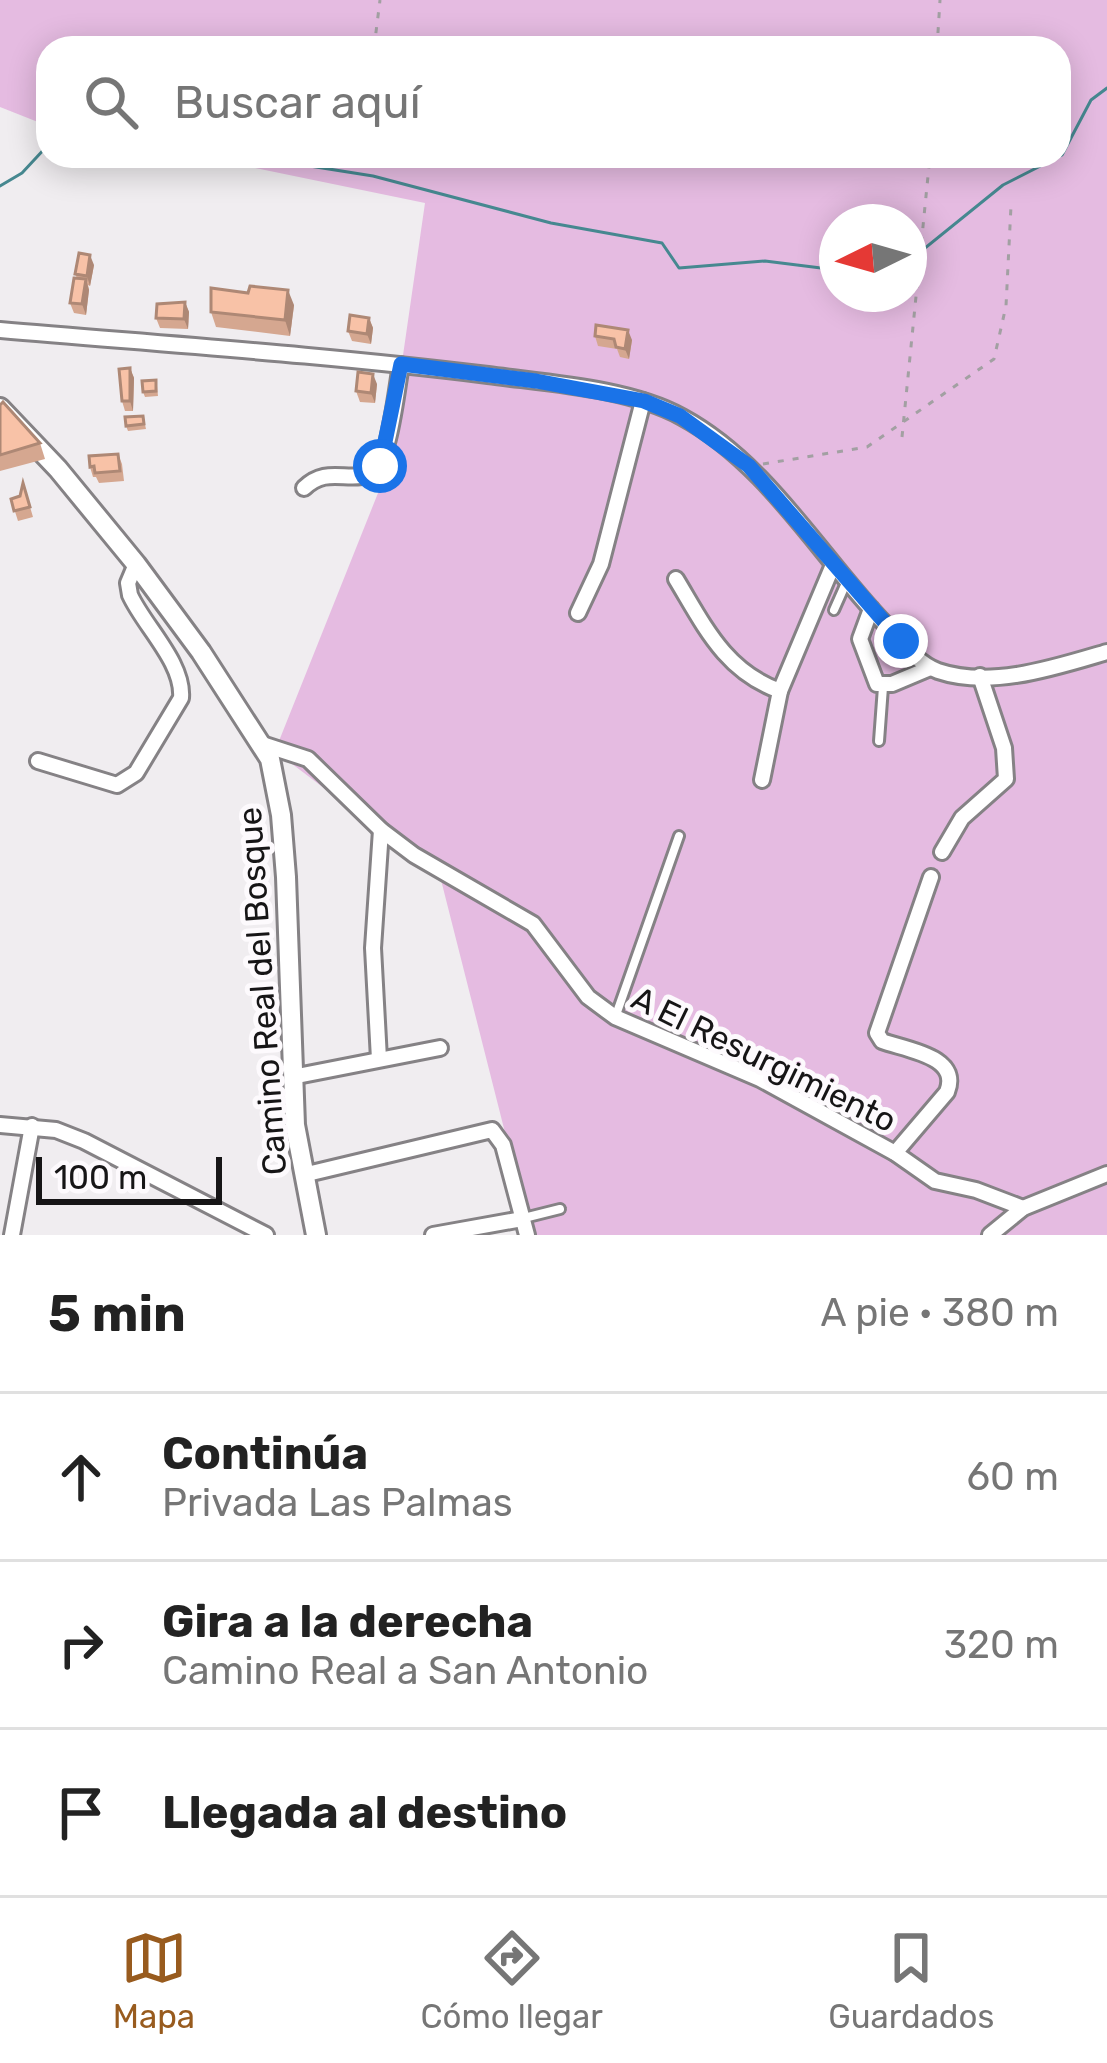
<!DOCTYPE html>
<html lang="es">
<head>
<meta charset="utf-8">
<style>
	body { margin:0; font-family:Rubik,sans-serif; background:#f6f6f6; color:#222 }
	.compass { position:absolute; left:819px; top:204px; width:108px; height:108px; border-radius:50%; background:#fff; box-shadow:0 6px 30px #0003; rotate:265deg }
	.scale { position:absolute; left:36px; bottom:30px; width:186px; box-sizing:border-box; padding-left:12px; border:6px solid #161516; border-top:0; font-size:33px; line-height:42px; white-space:nowrap; color:#161516; -webkit-text-stroke:9px #fdfafd; paint-order:stroke }
	.stop { position:absolute; width:36px; height:36px; margin:-27px; border:9px solid #1a73e8; border-radius:50%; background:#fff }
	.stop.end { background:#1a73e8; border-color:#fff; box-shadow:0 3px 12px #0008 }
	.list { margin:0; padding:0; list-style:none }
	h2 { display:flex; justify-content:space-between; align-items:center; height:156px; margin:0; padding:0 48px; font-size:51px }
	h2 small { font-size:39px; font-weight:400; color:#767676 }
	.list li { display:grid; grid-template-columns:78px 1fr auto; gap:36px; align-items:center; box-sizing:border-box; height:168px; padding:0 48px; border-top:3px solid #e0e0e0 }
	.list b { display:block; font-size:45px; white-space:nowrap }
	.list p { margin:0; font-size:39px; white-space:nowrap; color:#767676 }
	.list em { font-size:39px; font-style:normal; color:#767676 }
	.icon { flex:none; width:66px; height:66px; fill:none; stroke:currentColor; stroke-width:2; stroke-linecap:round; stroke-linejoin:round }
	.map { position:relative; flex:none; width:1107px; height:1235px; overflow:hidden }
	.search { position:absolute; background:#fff; box-shadow:0 6px 30px #0003; left:36px; right:36px; top:36px; height:132px; display:flex; align-items:center; gap:30px; box-sizing:border-box; padding:0 42px; border-radius:36px; color:#767676; font-size:45px }
	.sheet { height:660px; background:#fff }
	nav { display:flex; justify-content:space-around; align-items:center; box-sizing:border-box; height:168px; border-top:3px solid #e0e0e0; background:#fff; font-size:33px; color:#767676 }
	nav a { display:grid; justify-items:center; gap:6px }
	nav .on { color:#985b1e }
	.map>svg:first-child { display:block }
	.green { fill:#e5bbe1; fill-rule:evenodd }
	.lines { fill:none; stroke-linecap:round; stroke-linejoin:round }
	.stream { stroke:#468890; stroke-width:3 }
	.service-casing { stroke:#858285; stroke-width:14 }
	.minor-casing { stroke:#858285; stroke-width:20 }
	.tertiary-casing { stroke:#858285; stroke-width:24 }
	.path { stroke:#a2a0a2; stroke-width:3; stroke-dasharray:6 9; stroke-linecap:butt }
	.service { stroke:#fff; stroke-width:8 }
	.minor { stroke:#fff; stroke-width:14 }
	.tertiary { stroke:#fff; stroke-width:18 }
	.wall { fill:#d5a790 }
	.shaded-wall { fill:#ae8875 }
	.building { fill:#f8c2a7; stroke:#ae8875; stroke-width:3 }
	.route { stroke:#1a73e8; stroke-width:15 }
	.labels { text-anchor:middle; dominant-baseline:central; stroke-width:10; stroke-linejoin:round; paint-order:stroke }
	.street-label { font-size:33px; fill:#161516; stroke:#fdfafd }
</style>
</head>
<body>
<div class="map">
<svg width="1107" height="1235" viewBox="0 0 1107 1235">
	<rect width="100%" height="100%" fill="#f0edf0"/>
	<path class="green" d="M0,0H1107V1235H531L440,876L275,751L386,473L425,203L197,156H1059V48H48V126L0,107ZM837,222H909V294H837Z"/>
	<g class="lines">
		<g class="stream">
			<polyline points="247,156 373,176 551,223 662,243 679,268 765,261 837,270"/>
			<polyline points="0,186 22,173 48,145"/>
			<polyline points="909,261 1003,185 1062,155 1091,100 1107,88"/>
		</g>
		<defs>
			<g id="service">
				<polyline points="834,610 846,583"/>
				<polyline points="879,741 883,687"/>
				<polyline points="616,1015 679,836"/>
				<polyline points="524,1218 560,1209"/>
			</g>
			<g id="minor">
				<path d="M0,330C163,344 326,355 488,375C546,383 630,388 682,417C767,463 819,555 884,623C900,640 916,663 938,671C991,689 1056,667 1107,652"/>
				<path d="M304,488C326,467 344,481 369,475C389,470 397,385 401,365"/>
				<path d="M676,579C705,627 725,671 780,691"/>
				<polyline points="871,609 860,639 877,684 892,684 930,668"/>
				<polyline points="578,613 601,564 643,401"/>
				<polyline points="262,744 308,759 381,830 414,855 533,924 588,997 615,1017 760,1079 895,1153 935,1181 976,1190 1023,1208"/>
				<path d="M38,761L117,785L136,773L181,698C184,663 144,626 130,595L128,583L136,564"/>
				<polyline points="762,780 780,691 833,565"/>
				<polyline points="942,852 962,818 1006,779 1004,748 980,676"/>
				<polyline points="379,1059 373,948 381,830"/>
				<polyline points="292,1077 440,1048"/>
				<polyline points="0,1125 56,1130 84,1141 266,1235"/>
				<path d="M895,1153L947,1092C961,1056 907,1050 882,1041L877,1033L931,877"/>
				<polyline points="303,1175 492,1130 503,1145 527,1235"/>
				<polyline points="12,1235 32,1126"/>
				<polyline points="433,1235 522,1219"/>
				<polyline points="990,1235 1023,1208 1107,1174"/>
			</g>
			<polyline id="tertiary" points="0,408 58,469 136,564 201,652 270,759 281,815 286,877 295,1125 316,1235"/>
		</defs>
		<use href="#service" class="service-casing"/>
		<use href="#minor" class="minor-casing"/>
		<use href="#tertiary" class="tertiary-casing"/>
		<g class="path">
			<polyline points="374,48 380,0"/>
			<polyline points="937,48 940,0"/>
			<polyline points="902,437 930,156"/>
			<polyline points="763,464 867,447 994,359 1006,306 1011,206"/>
		</g>
		<use href="#service" class="service"/>
		<use href="#minor" class="minor"/>
		<use href="#tertiary" class="tertiary"/>
	</g>
	<g class="wall">
		<polygon points="94,265 90,286 88,285 89,290 86,315 74,313 70,303 77,278 75,274"/>
		<polygon points="185,302 189,312 188,329 160,328 156,318"/>
		<polygon points="294,305 290,336 216,327 211,312"/>
		<polygon points="369,318 373,328 371,344 352,341 348,331"/>
		<polygon points="595,336 632,340 629,359 620,357 617,349 598,346"/>
		<polygon points="130,368 134,378 133,411 125,411 122,401"/>
		<polygon points="377,384 375,403 360,402 356,391"/>
		<polygon points="157,386 158,396 145,397 143,392"/>
		<polygon points="0,405 40,443 45,459 0,471"/>
		<polygon points="143,416 146,429 128,431 126,426"/>
		<polygon points="118,454 122,464 124,481 99,483 96,477 93,477 90,467"/>
		<polygon points="23,483 33,517 18,521 11,499 20,496"/>
	</g>
	<g class="shaded-wall">
		<polygon points="90,255 94,265 90,286 87,276"/>
		<polygon points="86,279 89,290 86,315 82,304"/>
		<polygon points="288,290 294,305 290,336 285,320"/>
		<polygon points="185,302 189,312 188,329 184,319"/>
		<polygon points="369,318 373,328 371,344 367,334"/>
		<polygon points="628,330 632,340 629,359 625,349"/>
		<polygon points="130,368 134,378 133,411 130,401"/>
		<polygon points="373,374 377,384 375,403 371,393"/>
	</g>
	<g class="building">
		<polygon points="79,253 90,255 87,276 75,274"/>
		<polygon points="74,278 86,279 82,304 70,303"/>
		<polygon points="250,286 288,290 285,320 211,312 211,288 248,293"/>
		<polygon points="185,302 184,319 156,318 157,304"/>
		<polygon points="350,315 369,318 367,334 348,331"/>
		<polygon points="596,325 628,330 625,349 616,347 614,339 595,336"/>
		<polygon points="130,368 130,401 122,401 119,369"/>
		<polygon points="358,372 373,374 371,393 356,391"/>
		<polygon points="156,380 156,391 143,392 142,381"/>
		<polygon points="3,402 40,443 0,455 0,405"/>
		<polygon points="143,416 144,424 126,426 125,417"/>
		<polygon points="118,454 120,471 95,473 94,466 90,467 89,456"/>
		<polygon points="23,483 30,507 14,511 11,499 20,496"/>
	</g>
	<g class="lines">
		<polyline class="route" points="380,466 401,364 536,381 644,401 680,416 749,466 901,641"/>
	</g>
	<g class="labels">
		<g class="street-label">
			<text transform="translate(262 991) rotate(-94)">Camino Real del Bosque</text>
			<text transform="translate(764 1059) rotate(26)">A El Resurgimiento</text>
		</g>
	</g>
</svg>
<svg class="compass" viewBox="-18 -18 36 36"><path d="M0-13l5 13h-10z" fill="#e53935"/><path d="M0 13l5-13h-10z" fill="#767676"/></svg>
<div class="scale">100 m</div>
<div class="stop" style="left:380px;top:466px"></div>
<div class="stop end" style="left:901px;top:641px"></div>
<div class="search"><svg class="icon" aria-label="search" viewBox="0 0 24 24"><circle cx="10" cy="10" r="6"/><path d="M15 15l6 6"/></svg>Buscar aquí</div>
</div>
<section class="sheet">
<h2>5 min<small>A pie · 380 m</small></h2>
<ul class="list">
<li><svg class="icon" aria-label="ahead" viewBox="0 0 24 24"><path d="M12 20V5M6 11l6-6 6 6"/></svg><div><b>Continúa</b><p>Privada Las Palmas</p></div><em>60 m</em></li>
<li><svg class="icon" aria-label="right" viewBox="0 0 24 24"><path d="M7 20v-9h11M14 6l5 5-5 5"/></svg><div><b>Gira a la derecha</b><p>Camino Real a San Antonio</p></div><em>320 m</em></li>
<li><svg class="icon" aria-label="arrive" viewBox="0 0 24 24"><path d="M6 21V4h12l-3 4 3 4H6"/></svg><div><b>Llegada al destino</b></div></li>
</ul>
</section>
<nav>
<a class="on"><svg class="icon" aria-label="map" viewBox="0 0 24 24"><path d="M3 6l6-2 6 2 6-2v14l-6 2-6-2-6 2zM9 4v14M15 6v14"/></svg>Mapa</a>
<a><svg class="icon" aria-label="directions" viewBox="0 0 24 24"><path d="M12 3l9 9-9 9-9-9zM9 14v-3h6M13 9l2 2-2 2"/></svg>Cómo llegar</a>
<a><svg class="icon" aria-label="saved" viewBox="0 0 24 24"><path d="M7 4h10v16l-5-4-5 4z"/></svg>Guardados</a>
</nav>
</body>
</html>
